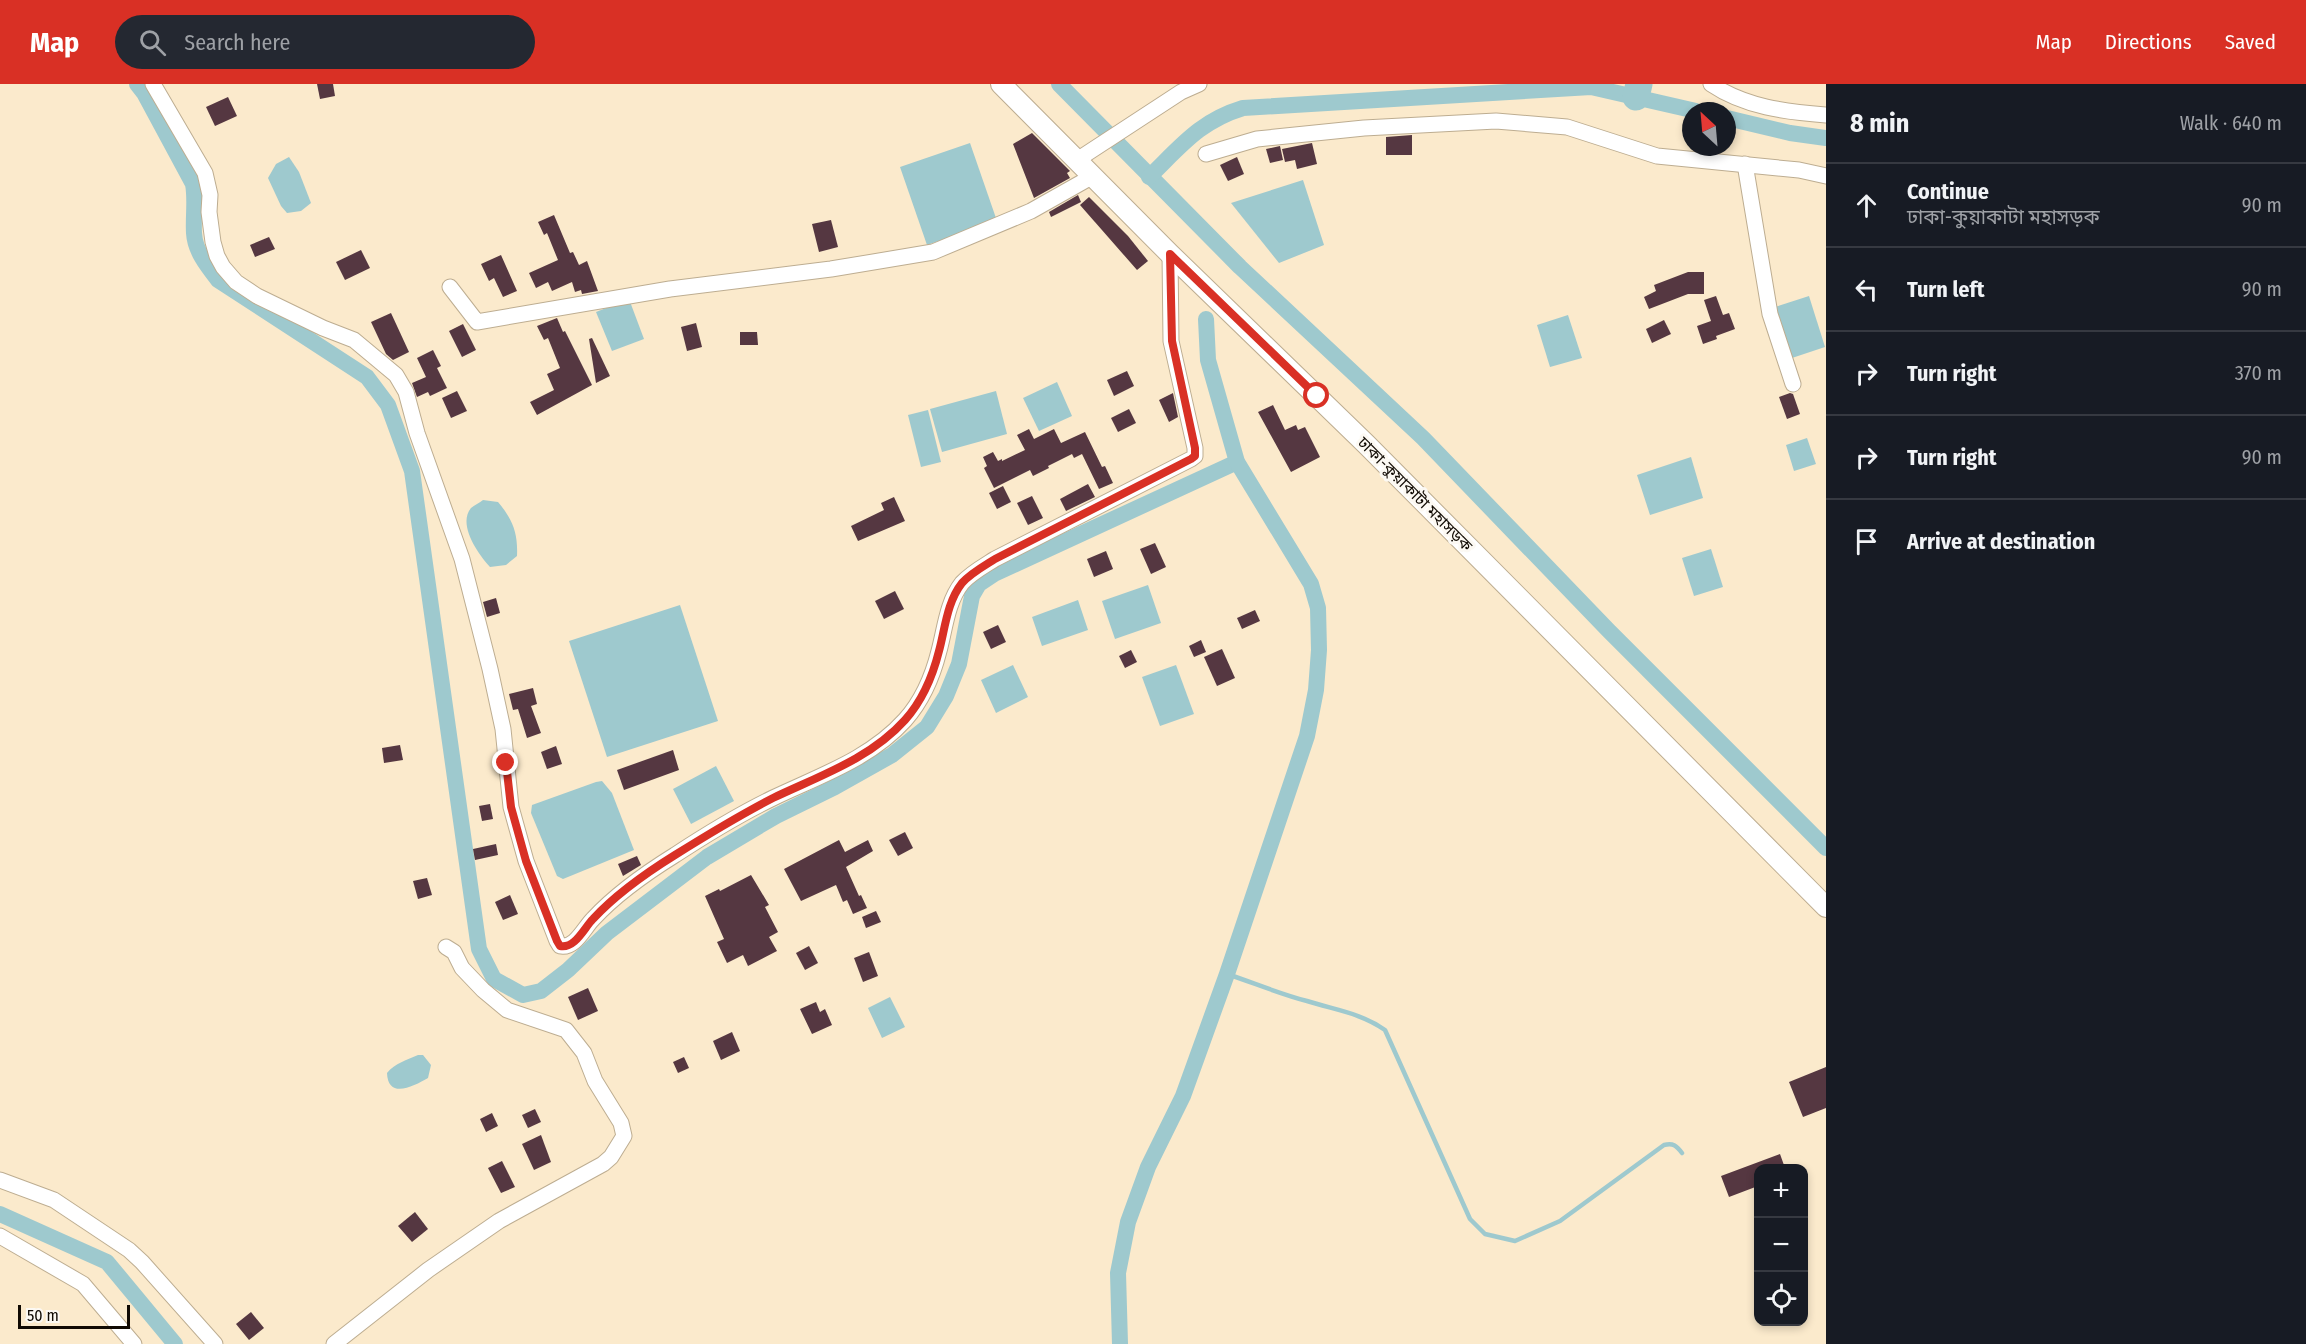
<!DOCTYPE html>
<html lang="en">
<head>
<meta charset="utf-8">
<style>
	body { margin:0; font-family:"Fira Sans Condensed","Noto Sans Bengali",sans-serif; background:#242831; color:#f1f3f6 }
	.controls { position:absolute; right:18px; bottom:18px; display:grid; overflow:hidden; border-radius:12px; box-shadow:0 3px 9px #0003 }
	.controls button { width:54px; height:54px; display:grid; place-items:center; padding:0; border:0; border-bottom:2px solid #363941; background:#171b24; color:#f1f3f6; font:30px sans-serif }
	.compass { position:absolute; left:1682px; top:18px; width:54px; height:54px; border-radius:50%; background:#171b24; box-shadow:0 3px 9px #0003; rotate:334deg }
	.scale { position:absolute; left:18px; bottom:15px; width:112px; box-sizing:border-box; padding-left:6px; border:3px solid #100a03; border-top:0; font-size:16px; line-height:21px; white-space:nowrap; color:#100a03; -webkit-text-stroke:4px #fcf9f3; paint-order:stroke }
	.stop { position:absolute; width:18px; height:18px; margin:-14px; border:4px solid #d93025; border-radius:50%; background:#fff }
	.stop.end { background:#d93025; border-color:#fff; box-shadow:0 2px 6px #0008 }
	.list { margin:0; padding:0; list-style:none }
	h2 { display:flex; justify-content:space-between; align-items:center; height:78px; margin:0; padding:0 24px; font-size:26px }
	h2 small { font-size:20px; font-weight:400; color:#9ea1a6 }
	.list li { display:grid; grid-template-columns:39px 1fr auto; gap:18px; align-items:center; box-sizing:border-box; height:84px; padding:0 24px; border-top:2px solid #363941 }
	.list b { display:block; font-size:22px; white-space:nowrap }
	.list p { margin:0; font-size:20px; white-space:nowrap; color:#9ea1a6 }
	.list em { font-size:20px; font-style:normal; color:#9ea1a6 }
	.icon { flex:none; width:33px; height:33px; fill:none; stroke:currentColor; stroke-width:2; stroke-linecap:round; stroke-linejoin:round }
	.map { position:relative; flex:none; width:1826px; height:1260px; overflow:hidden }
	header { display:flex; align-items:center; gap:36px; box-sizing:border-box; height:84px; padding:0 30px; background:#d93025; color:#fff }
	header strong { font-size:28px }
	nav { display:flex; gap:33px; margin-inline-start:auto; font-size:21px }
	.search { width:420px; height:54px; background:#242831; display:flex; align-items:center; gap:15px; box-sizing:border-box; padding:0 21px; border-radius:33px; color:#9ea1a6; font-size:22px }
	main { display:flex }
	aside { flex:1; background:#171b24 }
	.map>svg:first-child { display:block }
	.water { fill:#9ec9ce }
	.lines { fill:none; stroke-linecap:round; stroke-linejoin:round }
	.stream { stroke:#9ec9ce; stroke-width:4.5 }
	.canal { stroke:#9ec9ce; stroke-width:16 }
	.river { stroke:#9ec9ce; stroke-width:27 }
	.building { fill:#553741 }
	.minor-casing { stroke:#bdad91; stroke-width:17 }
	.major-casing { stroke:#bdad91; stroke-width:22 }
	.minor { stroke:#fff; stroke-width:15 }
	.major { stroke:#fff; stroke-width:20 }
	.route { stroke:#d93025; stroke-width:8 }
	.labels { text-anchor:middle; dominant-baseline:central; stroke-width:6; stroke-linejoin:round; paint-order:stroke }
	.street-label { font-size:16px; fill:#100a03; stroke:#fcf9f3 }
</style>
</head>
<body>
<header>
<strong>Map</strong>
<div class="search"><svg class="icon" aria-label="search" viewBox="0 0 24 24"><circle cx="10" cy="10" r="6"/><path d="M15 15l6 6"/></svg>Search here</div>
<nav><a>Map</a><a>Directions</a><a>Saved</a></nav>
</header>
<main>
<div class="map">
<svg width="1826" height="1260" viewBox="0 0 1826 1260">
	<rect width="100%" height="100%" fill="#fbeacc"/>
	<g class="water">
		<polygon points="970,59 997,137 927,161 900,83"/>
		<polygon points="289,73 299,88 311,119 301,127 287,129 281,122 268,94 276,80"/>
		<polygon points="1303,96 1324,161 1279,179 1231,119"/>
		<polygon points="1809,212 1825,263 1792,274 1775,223"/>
		<polygon points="629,215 644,255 612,267 596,228"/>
		<polygon points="1568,231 1582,274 1550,283 1537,241"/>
		<polygon points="1057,298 1072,332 1039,347 1023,314"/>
		<polygon points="996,307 1007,350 942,368 930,325"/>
		<polygon points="928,326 941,378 921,383 908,331"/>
		<polygon points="1807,354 1816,380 1794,387 1786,361"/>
		<polygon points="1691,373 1703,414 1650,431 1637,391"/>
		<path d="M483,416L498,418C513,436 518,449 517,472L506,481L490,483C479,471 457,441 471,424C474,421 480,419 483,416Z"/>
		<polygon points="1711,465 1723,503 1694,512 1682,474"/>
		<polygon points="1148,501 1161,539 1115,555 1102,517"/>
		<polygon points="1078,516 1088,546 1042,562 1032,533"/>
		<polygon points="680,521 718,637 607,673 569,557"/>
		<polygon points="1013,581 1028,613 996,629 981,596"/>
		<polygon points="1176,581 1194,630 1160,642 1142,593"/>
		<polygon points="716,682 734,717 691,740 673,705"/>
		<polygon points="602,697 612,709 634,766 563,795 557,792 531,729 532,721 596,698"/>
		<polygon points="890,913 905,943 882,954 868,924"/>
		<path d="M418,971H423L431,981L428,994C414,1002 388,1016 387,989C395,979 407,976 418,971Z"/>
	</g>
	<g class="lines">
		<path class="stream" d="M1227,890C1254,899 1280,910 1307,917C1335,926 1361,929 1385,946L1470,1135L1485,1150L1515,1157L1560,1137L1664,1061C1673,1059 1676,1061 1682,1069"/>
		<g class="canal">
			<path d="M137,0L144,9L193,100C196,116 193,132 194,149C195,167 207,182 218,196L367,293L388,321L412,387L479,865L494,895L523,911L541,907L568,886L607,849L707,773L776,732L835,703L892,671L927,643L946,612L959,580L972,512L979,500L994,490L1237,378"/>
			<polyline points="1059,0 1240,183 1423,354 1609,547 1826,764"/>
			<polyline points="1727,34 1790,49 1826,54"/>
			<path d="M1149,93C1181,62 1200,37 1243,24L1591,3L1696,27"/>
			<polyline points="0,1130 107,1178 175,1260"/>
			<polyline points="1120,1260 1118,1189 1128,1138 1148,1083 1183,1012 1227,890 1307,652 1316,606 1319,566 1318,524 1311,500 1237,378 1208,276 1206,235"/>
		</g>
		<polyline class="river" points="1636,13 1639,0"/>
	</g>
	<g class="building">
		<polygon points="317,0 333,0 335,12 320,15"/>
		<polygon points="228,13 237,32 215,42 206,23"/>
		<polygon points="1032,49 1070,87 1067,89 1070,94 1034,114 1013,60"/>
		<polygon points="1412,51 1412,71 1386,71 1386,53"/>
		<polygon points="1312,59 1317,80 1297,85 1295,76 1285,78 1282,65"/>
		<polygon points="1280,62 1283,76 1270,79 1266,65"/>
		<polygon points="1237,73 1244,90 1228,97 1220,81"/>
		<polygon points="1078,111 1081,118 1051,133 1049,128"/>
		<polygon points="1089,113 1128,152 1148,177 1137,186 1080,121"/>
		<polygon points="554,131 570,169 573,168 579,181 587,177 598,207 582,210 581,206 575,208 572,198 552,207 548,198 536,204 529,189 558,176 547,149 544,151 538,138"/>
		<polygon points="831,136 838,163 819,168 812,140"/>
		<polygon points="269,153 275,165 255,173 250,161"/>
		<polygon points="361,166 370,184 345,196 336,178"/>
		<polygon points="501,171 517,207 503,213 494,194 489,197 481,180"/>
		<polygon points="1688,188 1704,188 1704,210 1688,210 1649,225 1644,213 1656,207 1654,201"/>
		<polygon points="1716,212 1723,231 1729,229 1735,245 1716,252 1717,255 1703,260 1697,242 1711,237 1704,216"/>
		<polygon points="391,229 409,268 393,276 386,270 371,238"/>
		<polygon points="557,234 563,248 565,247 592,301 537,331 530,318 554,306 547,290 560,284 548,254 544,256 537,242"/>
		<polygon points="1664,236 1671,250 1652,259 1646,245"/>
		<polygon points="696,239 702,263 687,267 681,243"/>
		<polygon points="463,240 476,266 462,273 449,247"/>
		<polygon points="740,248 757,248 758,261 740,261"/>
		<polygon points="592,254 610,292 596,299 589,255"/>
		<polygon points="433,266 441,282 437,284 447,304 430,312 428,308 417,313 412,299 426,293 417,274"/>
		<polygon points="1127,287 1134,302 1114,312 1107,296"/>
		<polygon points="457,307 467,327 451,334 442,314"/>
		<polygon points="1173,309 1178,333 1169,338 1159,316"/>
		<polygon points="1790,309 1793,310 1800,330 1787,335 1779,313"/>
		<polygon points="1273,321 1285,346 1296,341 1298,346 1305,343 1320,373 1291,388 1258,328"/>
		<polygon points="1129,325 1136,339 1118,348 1111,334"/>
		<polygon points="1029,345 1034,355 1054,345 1061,359 1085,348 1102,383 1105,382 1113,399 1099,405 1082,370 1074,374 1072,370 1048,382 1049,384 1033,392 1030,386 994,404 984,384 987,382 983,373 993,368 998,377 1002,375 1002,377 1025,366 1017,351"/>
		<polygon points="1088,400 1095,413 1066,427 1060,415"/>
		<polygon points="1003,402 1011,418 997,425 989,409"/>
		<polygon points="1032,412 1043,434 1028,441 1017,419"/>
		<polygon points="894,413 905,437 858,457 851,442 884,426 881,419"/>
		<polygon points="1155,459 1166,483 1151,490 1140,465"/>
		<polygon points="1106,467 1113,485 1094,493 1087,475"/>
		<polygon points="895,507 904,525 884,535 875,517"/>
		<polygon points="496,514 500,529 487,533 483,518"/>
		<polygon points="1255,526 1260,537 1242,545 1237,534"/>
		<polygon points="998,541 1006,558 991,565 983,548"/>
		<polygon points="1201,556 1206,568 1194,573 1189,562"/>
		<polygon points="1222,565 1235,594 1217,602 1204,573"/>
		<polygon points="1131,566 1137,578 1125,584 1119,572"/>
		<polygon points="533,604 537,620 531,622 541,649 527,654 518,625 513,626 509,610"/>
		<polygon points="400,661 403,676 384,679 382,664"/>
		<polygon points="556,662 562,680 547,685 541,668"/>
		<polygon points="673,666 679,686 624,706 617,686"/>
		<polygon points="490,720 493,735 482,737 479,722"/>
		<polygon points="905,748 913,764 898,772 889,756"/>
		<polygon points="839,756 845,768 868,756 873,767 846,783 859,812 861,811 867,824 853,830 847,816 843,818 836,801 801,817 784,785"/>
		<polygon points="496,760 498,771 475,776 473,765"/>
		<polygon points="637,772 641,781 623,792 618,780"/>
		<polygon points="751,791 769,821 765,823 778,848 769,853 777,867 748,882 743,871 727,879 717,858 724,855 705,812 719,805 720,807"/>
		<polygon points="427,794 432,811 418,815 413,797"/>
		<polygon points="510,811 518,830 503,836 495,818"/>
		<polygon points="876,827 881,838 866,844 862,833"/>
		<polygon points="809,862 818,879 805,886 796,869"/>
		<polygon points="869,868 878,892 863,898 854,874"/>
		<polygon points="588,904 598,927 578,936 568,913"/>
		<polygon points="816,918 820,928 825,925 832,941 812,950 800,925"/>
		<polygon points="732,948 740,967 721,976 713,957"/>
		<polygon points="684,973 689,984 678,989 673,978"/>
		<polygon points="1826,983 1826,1024 1803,1033 1789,998"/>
		<polygon points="535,1025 541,1038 528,1044 522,1031"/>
		<polygon points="492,1029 498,1042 486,1048 480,1035"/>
		<polygon points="541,1051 551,1078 534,1086 522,1060"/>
		<polygon points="1780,1070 1785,1084 1758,1084 1758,1102 1729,1113 1721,1092"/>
		<polygon points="502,1077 515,1103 501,1109 488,1084"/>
		<polygon points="415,1128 428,1145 412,1158 398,1142"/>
		<polygon points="251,1228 264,1244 249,1256 236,1240"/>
	</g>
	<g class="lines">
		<defs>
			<g id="minor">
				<path d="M153,0L205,89L210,111L209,128L213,158L217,172L223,183L236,198L257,212L323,244L354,256L396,291L406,308L417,349L462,475L490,585L503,645L511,723L526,777L557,857L560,862C575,865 584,844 593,835C617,809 646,789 675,771C707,750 740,730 773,714C819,692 870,675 905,636C922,617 933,591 939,567C945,545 947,518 962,499C971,489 984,482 995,475L1191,375L1195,372V364L1171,257L1170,170"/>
				<path d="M1711,0C1745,23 1786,28 1826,31"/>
				<polyline points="1206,70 1257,55 1364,44 1496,37 1567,43 1657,72 1799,86 1826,92"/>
				<polyline points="1077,76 1181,8 1199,0"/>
				<polyline points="1745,80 1770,230 1793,300"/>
				<polyline points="450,203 477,238 670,205 831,185 933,168 1031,127 1093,92"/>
				<polyline points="0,1096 54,1116 129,1166 142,1178 215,1260"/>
				<polyline points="0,1152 83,1200 134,1260"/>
				<polyline points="334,1260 428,1186 499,1137 603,1080 611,1073 624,1052 621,1039 595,997 584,969 566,946 507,926 483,906 462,884 454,868 446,863"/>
			</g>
			<polyline id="major" points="1001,0 1170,170 1366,360 1826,823"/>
		</defs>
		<use href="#minor" class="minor-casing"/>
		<use href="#major" class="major-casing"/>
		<use href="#minor" class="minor"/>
		<use href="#major" class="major"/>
	</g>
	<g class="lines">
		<path class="route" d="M506,679L511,723L526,777L557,857L560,862C575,865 584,844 593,835C617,809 646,789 675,771C707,751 740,731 773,714C819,692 870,675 905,636C922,617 933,591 939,567C945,545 947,518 962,499C971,489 984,482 995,475L1191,375L1195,372V364L1172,257L1170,170L1317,312"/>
	</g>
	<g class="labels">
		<g class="street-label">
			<text transform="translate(1415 410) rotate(45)">ঢাকা-কুয়াকাটা মহাসড়ক</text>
		</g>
	</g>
</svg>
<div class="controls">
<button>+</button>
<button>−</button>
<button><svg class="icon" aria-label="locate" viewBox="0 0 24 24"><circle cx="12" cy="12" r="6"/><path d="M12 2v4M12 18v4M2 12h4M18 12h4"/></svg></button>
</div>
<svg class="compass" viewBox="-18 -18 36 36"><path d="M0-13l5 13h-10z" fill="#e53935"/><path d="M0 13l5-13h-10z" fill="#9ea1a6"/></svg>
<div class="scale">50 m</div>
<div class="stop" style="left:1317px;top:312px"></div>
<div class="stop end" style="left:506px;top:679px"></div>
</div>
<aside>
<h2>8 min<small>Walk · 640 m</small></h2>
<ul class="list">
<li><svg class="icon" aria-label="ahead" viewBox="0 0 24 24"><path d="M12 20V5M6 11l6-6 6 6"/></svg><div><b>Continue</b><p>ঢাকা-কুয়াকাটা মহাসড়ক</p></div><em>90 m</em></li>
<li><svg class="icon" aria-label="left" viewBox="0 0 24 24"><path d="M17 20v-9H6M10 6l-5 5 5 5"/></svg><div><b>Turn left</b></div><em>90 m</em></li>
<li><svg class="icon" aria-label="right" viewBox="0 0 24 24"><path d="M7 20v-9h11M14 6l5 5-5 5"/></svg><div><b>Turn right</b></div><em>370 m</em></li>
<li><svg class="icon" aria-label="right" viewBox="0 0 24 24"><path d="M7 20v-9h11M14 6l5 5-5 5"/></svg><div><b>Turn right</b></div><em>90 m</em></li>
<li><svg class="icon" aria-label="arrive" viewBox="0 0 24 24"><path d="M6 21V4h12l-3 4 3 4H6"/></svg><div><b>Arrive at destination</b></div></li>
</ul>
</aside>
</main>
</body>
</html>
